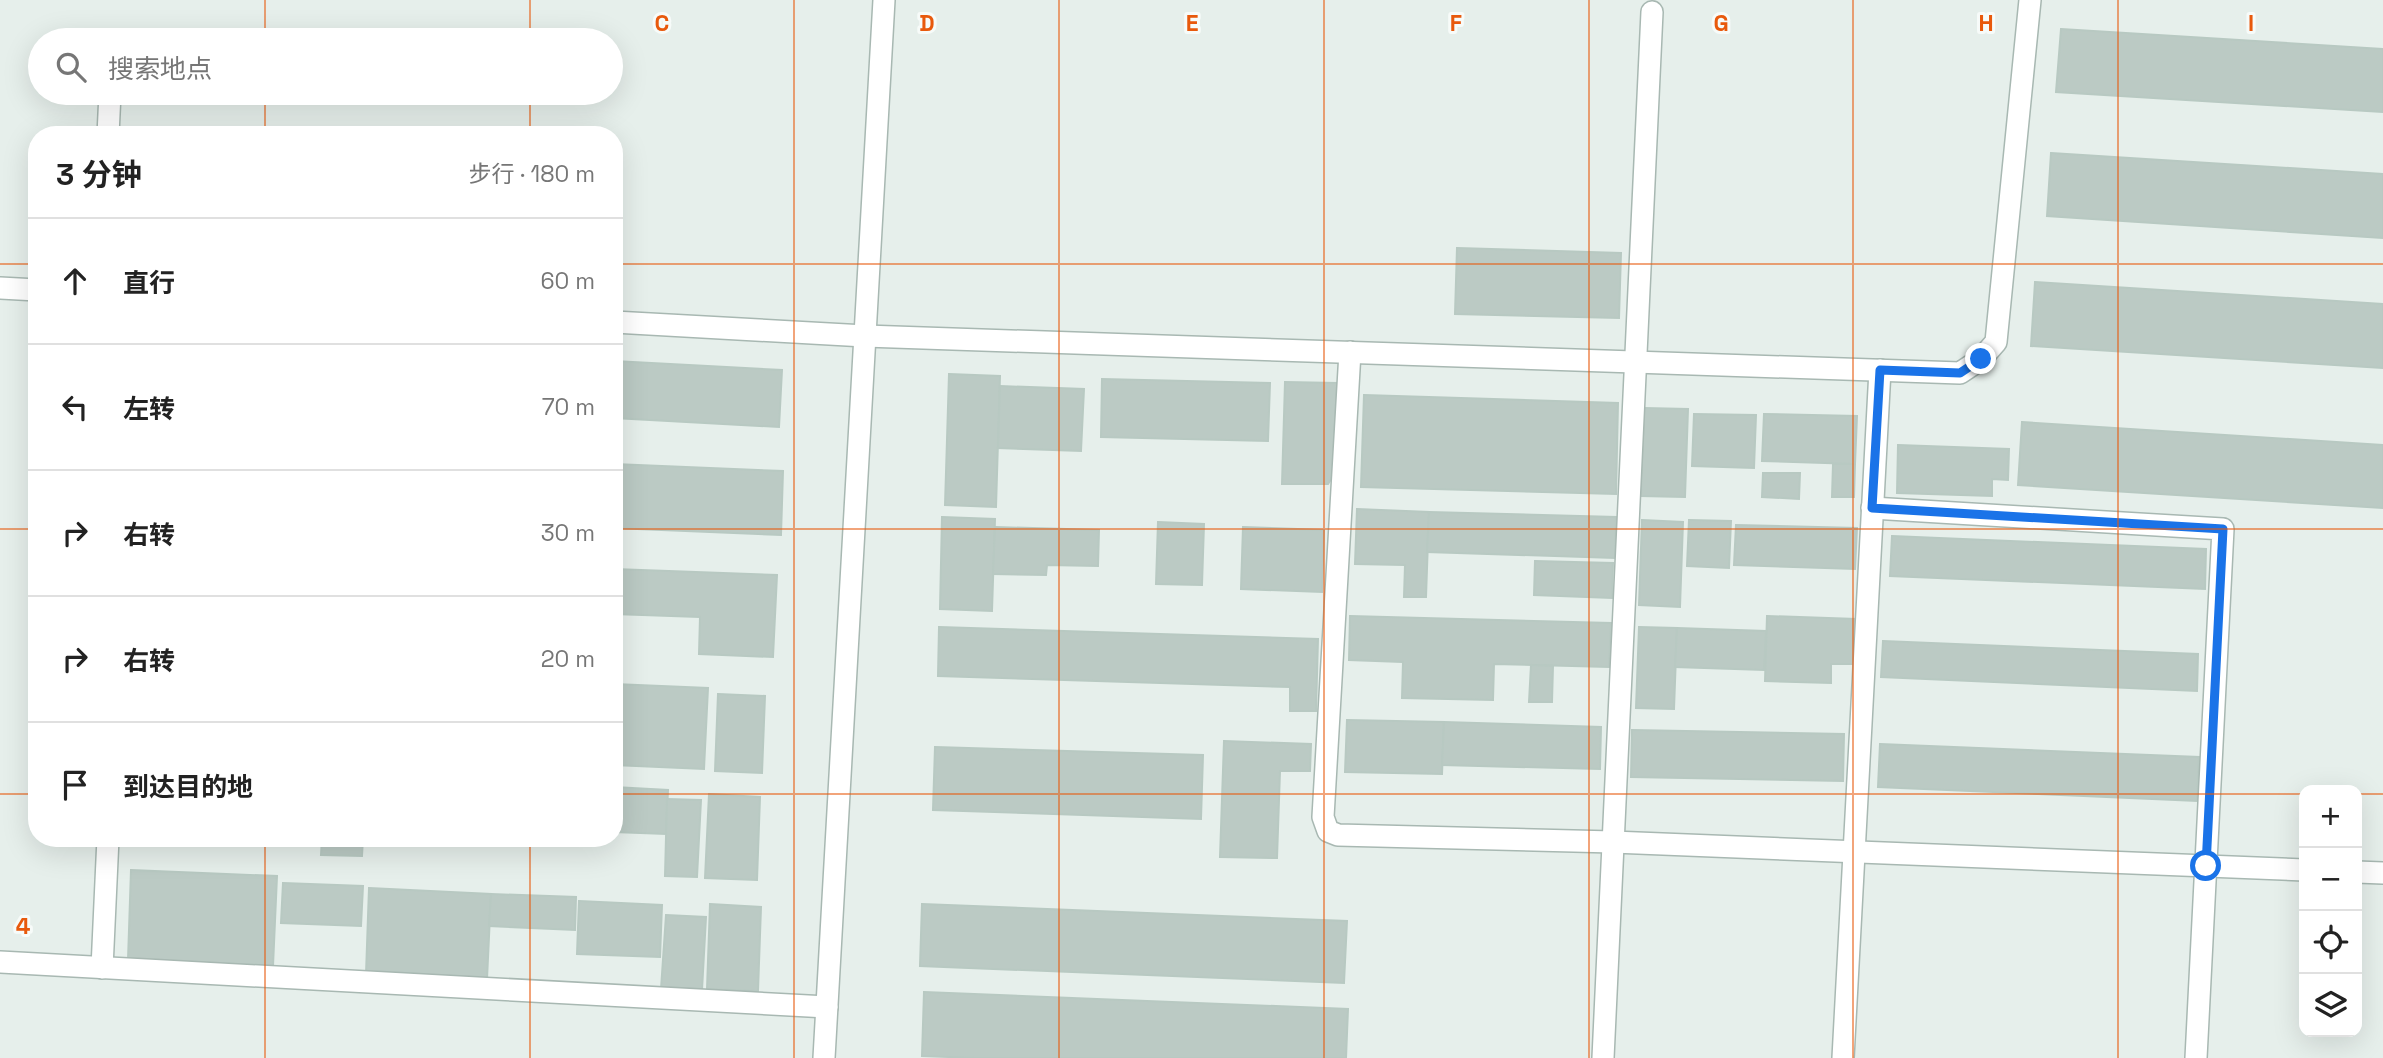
<!DOCTYPE html>
<html lang="zh">
<head>
<meta charset="utf-8">
<style>
	body { margin:0; font-family:"Space Grotesk","Noto Sans SC",sans-serif; background:#f6f6f6; color:#222 }
	.controls { position:absolute; right:21px; bottom:21px; display:grid; overflow:hidden; border-radius:14px; box-shadow:0 7px 28px #0002 }
	.controls button { width:63px; height:63px; display:grid; place-items:center; padding:0; border:0; border-bottom:2px solid #e0e0e0; background:#fff; color:#222; font:35px sans-serif }
	.stop { position:absolute; width:21px; height:21px; margin:-16px; border:5px solid #1a73e8; border-radius:50%; background:#fff }
	.stop.end { background:#1a73e8; border-color:#fff; box-shadow:0 2px 7px #0008 }
	.list { margin:0; padding:0; list-style:none }
	h2 { display:flex; justify-content:space-between; align-items:center; height:91px; margin:0; padding:0 28px; font-size:30px }
	h2 small { font-size:23px; font-weight:400; color:#767676 }
	.list li { display:grid; grid-template-columns:46px 1fr auto; gap:21px; align-items:center; box-sizing:border-box; height:126px; padding:0 28px; border-top:2px solid #e0e0e0 }
	.list b { display:block; font-size:26px; white-space:nowrap }
	.list em { font-size:23px; font-style:normal; color:#767676 }
	.icon { flex:none; width:38px; height:38px; fill:none; stroke:currentColor; stroke-width:2; stroke-linecap:round; stroke-linejoin:round }
	.map { position:relative; flex:none; width:2383px; height:1058px; overflow:hidden }
	.search { position:absolute; background:#fff; box-shadow:0 7px 28px #0002; left:28px; top:28px; width:595px; height:77px; display:flex; align-items:center; gap:18px; box-sizing:border-box; padding:0 24px; border-radius:38px; color:#767676; font-size:26px }
	.panel { position:absolute; background:#fff; box-shadow:0 7px 28px #0002; left:28px; top:126px; width:595px; height:721px; border-radius:28px }
	.map>svg:first-child { display:block }
	.building { fill:#bbcac4; stroke:#b8c9c2; stroke-width:2 }
	.lines { fill:none; stroke-linecap:round; stroke-linejoin:round }
	.minor-casing { stroke:#a8b8b2; stroke-width:24 }
	.minor { stroke:#fff; stroke-width:21 }
	.route { stroke:#1a73e8; stroke-width:9 }
	.grid { fill:none; stroke:#e8590c; stroke-width:2; stroke-opacity:0.55 }
	.grid-label { font-size:23px; text-anchor:middle; font-weight:bold; fill:#e8590c; stroke:#f7fbf9; stroke-width:6; stroke-linejoin:round; paint-order:stroke }
</style>
</head>
<body>
<div class="map">
<svg width="2383" height="1058" viewBox="0 0 2383 1058">
	<rect width="100%" height="100%" fill="#e6efeb"/>
	<g class="building">
		<polygon points="2061,29 2383,49 2383,112 2056,92"/>
		<polygon points="2051,153 2383,174 2383,238 2047,216"/>
		<polygon points="1457,248 1621,253 1619,318 1455,314"/>
		<polygon points="2035,282 2383,304 2383,368 2031,346"/>
		<polygon points="614,361 782,370 779,427 614,418"/>
		<polygon points="949,374 1000,376 996,507 945,505"/>
		<polygon points="1102,379 1270,383 1268,441 1101,437"/>
		<polygon points="1285,382 1337,383 1335,473 1328,484 1282,484"/>
		<polygon points="1000,386 1084,389 1081,451 998,448"/>
		<polygon points="1364,395 1618,403 1616,494 1361,487"/>
		<polygon points="1644,408 1688,409 1685,497 1641,496"/>
		<polygon points="1694,414 1756,415 1754,468 1692,466"/>
		<polygon points="1764,414 1857,416 1855,464 1762,461"/>
		<polygon points="2022,422 2383,445 2383,508 2018,485"/>
		<polygon points="1898,445 2009,449 2008,480 1992,479 1992,496 1897,493"/>
		<polygon points="614,464 783,471 781,535 614,528"/>
		<polygon points="1833,464 1855,464 1854,497 1832,497"/>
		<polygon points="1763,473 1800,473 1799,499 1762,497"/>
		<polygon points="1357,509 1429,512 1426,597 1404,597 1405,565 1355,564"/>
		<polygon points="1429,512 1616,517 1615,558 1427,552"/>
		<polygon points="942,517 995,519 992,611 940,609"/>
		<polygon points="1642,520 1683,522 1680,607 1639,605"/>
		<polygon points="1689,520 1731,521 1729,568 1687,566"/>
		<polygon points="1158,522 1204,524 1202,585 1156,584"/>
		<polygon points="1736,525 1857,528 1855,569 1734,565"/>
		<polygon points="995,527 1099,530 1098,566 1047,565 1046,575 993,574"/>
		<polygon points="1243,527 1324,530 1322,592 1241,589"/>
		<polygon points="1892,536 2206,549 2205,589 1890,576"/>
		<polygon points="1535,561 1613,563 1612,598 1534,595"/>
		<polygon points="614,569 777,575 773,657 699,654 700,617 614,614"/>
		<polygon points="1350,616 1611,623 1609,667 1494,664 1493,700 1402,698 1403,662 1349,660"/>
		<polygon points="1767,616 1856,619 1854,664 1831,664 1831,683 1765,681"/>
		<polygon points="939,627 1318,639 1316,711 1290,711 1290,687 938,676"/>
		<polygon points="1639,627 1677,628 1674,709 1636,708"/>
		<polygon points="1677,628 1766,631 1764,670 1675,667"/>
		<polygon points="1883,641 2198,654 2197,691 1881,677"/>
		<polygon points="1531,665 1553,666 1552,702 1529,702"/>
		<polygon points="614,684 708,688 704,769 614,765"/>
		<polygon points="718,694 765,696 762,773 715,771"/>
		<polygon points="1347,720 1444,722 1442,774 1345,772"/>
		<polygon points="1444,722 1601,727 1600,769 1442,765"/>
		<polygon points="1632,730 1844,734 1843,781 1631,777"/>
		<polygon points="1224,741 1311,744 1310,771 1280,771 1277,858 1220,857"/>
		<polygon points="1880,744 2199,757 2197,801 1878,787"/>
		<polygon points="935,747 1203,755 1201,819 933,810"/>
		<polygon points="614,787 668,790 666,834 614,832"/>
		<polygon points="709,794 760,797 757,880 705,878"/>
		<polygon points="667,799 701,800 697,877 665,876"/>
		<polygon points="322,838 363,838 362,856 321,855"/>
		<polygon points="131,870 277,876 273,966 128,960"/>
		<polygon points="283,883 363,886 361,926 281,923"/>
		<polygon points="369,888 491,894 487,979 366,974"/>
		<polygon points="491,894 576,897 575,930 489,926"/>
		<polygon points="579,901 662,905 660,957 577,954"/>
		<polygon points="710,904 761,907 758,991 707,989"/>
		<polygon points="922,904 1347,921 1344,983 920,966"/>
		<polygon points="666,915 706,917 702,990 661,989"/>
		<polygon points="924,992 1348,1009 1346,1058 975,1058 922,1056"/>
	</g>
	<g class="lines">
		<defs>
			<g id="minor">
				<polyline points="108,135 110,93"/>
				<polyline points="0,288 37,290"/>
				<polyline points="614,322 865,336 1960,373 1981,359 1996,342 2030,0"/>
				<polyline points="1350,352 1323,817 1328,831 1338,835 1613,842 2304,870"/>
				<polyline points="1872,508 2223,529 2196,1058"/>
				<polyline points="2357,872 2383,873"/>
				<polyline points="0,962 827,1007"/>
				<polyline points="102,968 108,838"/>
				<polyline points="824,1058 884,0"/>
				<polyline points="1603,1058 1652,12"/>
				<polyline points="1843,1058 1880,370"/>
			</g>
		</defs>
		<use href="#minor" class="minor-casing"/>
		<use href="#minor" class="minor"/>
	</g>
	<g class="lines">
		<polyline class="route" points="1981,359 1960,373 1880,370 1872,508 2223,529 2206,866"/>
	</g>
	<path class="grid" d="M265,0V40M530,0V40M794,0V1058M1059,0V1058M1324,0V1058M1589,0V1058M1853,0V1058M2118,0V1058M265,93V135M530,93V135M0,264H37M614,264H2383M0,529H37M614,529H2383M0,794H37M614,794H2304M2357,794H2383M265,838V1058M530,838V1058"/>
	<g class="grid-label">
		<text x="662" y="31">C</text>
		<text x="927" y="31">D</text>
		<text x="1192" y="31">E</text>
		<text x="1456" y="31">F</text>
		<text x="1721" y="31">G</text>
		<text x="1986" y="31">H</text>
		<text x="2251" y="31">I</text>
		<text x="23" y="934">4</text>
	</g>
</svg>
<div class="controls">
<button>+</button>
<button>−</button>
<button><svg class="icon" aria-label="locate" viewBox="0 0 24 24"><circle cx="12" cy="12" r="6"/><path d="M12 2v4M12 18v4M2 12h4M18 12h4"/></svg></button>
<button><svg class="icon" aria-label="layers" viewBox="0 0 24 24"><path d="M12 4l9 5-9 5-9-5zM3 14l9 5 9-5"/></svg></button>
</div>
<div class="stop" style="left:2206px;top:866px"></div>
<div class="stop end" style="left:1981px;top:359px"></div>
<div class="search"><svg class="icon" aria-label="search" viewBox="0 0 24 24"><circle cx="10" cy="10" r="6"/><path d="M15 15l6 6"/></svg>搜索地点</div>
<section class="panel">
<h2>3 分钟<small>步行 · 180 m</small></h2>
<ul class="list">
<li><svg class="icon" aria-label="ahead" viewBox="0 0 24 24"><path d="M12 20V5M6 11l6-6 6 6"/></svg><div><b>直行</b></div><em>60 m</em></li>
<li><svg class="icon" aria-label="left" viewBox="0 0 24 24"><path d="M17 20v-9H6M10 6l-5 5 5 5"/></svg><div><b>左转</b></div><em>70 m</em></li>
<li><svg class="icon" aria-label="right" viewBox="0 0 24 24"><path d="M7 20v-9h11M14 6l5 5-5 5"/></svg><div><b>右转</b></div><em>30 m</em></li>
<li><svg class="icon" aria-label="right" viewBox="0 0 24 24"><path d="M7 20v-9h11M14 6l5 5-5 5"/></svg><div><b>右转</b></div><em>20 m</em></li>
<li><svg class="icon" aria-label="arrive" viewBox="0 0 24 24"><path d="M6 21V4h12l-3 4 3 4H6"/></svg><div><b>到达目的地</b></div></li>
</ul>
</section>
</div>
</body>
</html>
